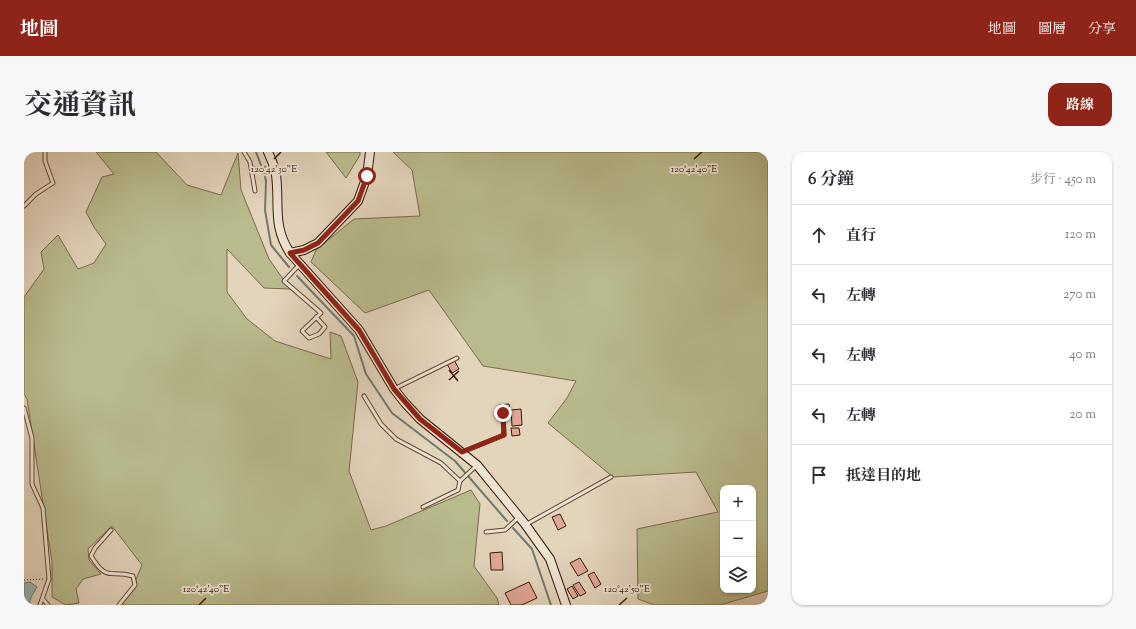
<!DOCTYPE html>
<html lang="zh-TW">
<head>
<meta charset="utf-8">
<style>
	body { margin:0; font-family:"Sorts Mill Goudy","Noto Serif TC",serif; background:#f7f7f7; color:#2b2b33 }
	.controls { position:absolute; right:12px; bottom:12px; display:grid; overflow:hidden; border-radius:8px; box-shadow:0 1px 3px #0004 }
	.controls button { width:36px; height:36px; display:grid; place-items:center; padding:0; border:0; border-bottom:1px solid #e1e1e2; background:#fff; color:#2b2b33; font:20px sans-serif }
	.stop { position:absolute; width:12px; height:12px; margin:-9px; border:3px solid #8f2418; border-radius:50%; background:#fff }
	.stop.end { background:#8f2418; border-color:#fff; box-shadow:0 1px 4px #0008 }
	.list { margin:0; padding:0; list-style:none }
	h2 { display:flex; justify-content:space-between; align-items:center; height:52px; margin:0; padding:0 16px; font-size:17px }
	h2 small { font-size:13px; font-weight:400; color:#7c7c81 }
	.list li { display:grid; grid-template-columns:26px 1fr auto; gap:12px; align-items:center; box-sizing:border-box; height:60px; padding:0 16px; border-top:1px solid #e1e1e2 }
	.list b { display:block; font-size:15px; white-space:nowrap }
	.list em { font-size:13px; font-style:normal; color:#7c7c81 }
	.icon { flex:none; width:22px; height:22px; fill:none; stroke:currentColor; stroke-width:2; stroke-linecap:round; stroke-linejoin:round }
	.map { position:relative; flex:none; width:744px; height:453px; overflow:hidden; border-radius:12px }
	header { display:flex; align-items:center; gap:24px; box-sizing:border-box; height:56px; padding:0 20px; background:#8f2418; color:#fff }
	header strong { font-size:19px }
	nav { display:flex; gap:22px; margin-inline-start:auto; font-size:14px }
	.intro { display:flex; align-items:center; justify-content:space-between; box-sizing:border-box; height:96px; padding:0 24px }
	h1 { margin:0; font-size:28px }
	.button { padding:10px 18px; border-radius:12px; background:#8f2418; color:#fff; font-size:14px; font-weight:700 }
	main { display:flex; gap:24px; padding:0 24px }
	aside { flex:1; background:#fff; border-radius:12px; box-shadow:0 1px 3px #0004 }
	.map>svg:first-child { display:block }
	.green { fill:#b9bb8d; stroke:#796a4b; fill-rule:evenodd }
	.water { fill:#96b7b6; stroke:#717871 }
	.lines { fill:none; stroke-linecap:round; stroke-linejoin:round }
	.stream { stroke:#717871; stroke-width:2 }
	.building { fill:#e1a796; stroke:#391a09 }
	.lane-casing { stroke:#644836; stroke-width:5 }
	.secondary-casing { stroke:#391a09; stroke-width:10 }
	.path { stroke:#391a09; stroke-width:1; stroke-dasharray:1 2; stroke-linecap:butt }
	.lane { stroke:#ede3d3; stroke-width:3 }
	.secondary { stroke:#ede3d3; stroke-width:8 }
	.route { stroke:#8f2418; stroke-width:5 }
	.ticks { fill:none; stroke:#391a09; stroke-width:1.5 }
	.ticks-label { font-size:10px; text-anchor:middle; fill:#391a09; stroke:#ede3d3; stroke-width:3.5; stroke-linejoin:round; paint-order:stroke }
</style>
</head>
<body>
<header>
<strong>地圖</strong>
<nav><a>地圖</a><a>圖層</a><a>分享</a></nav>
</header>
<div class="intro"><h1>交通資訊</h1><a class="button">路線</a></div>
<main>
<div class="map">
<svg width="744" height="453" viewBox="0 0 744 453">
	<rect width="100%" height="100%" fill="#e3d4bc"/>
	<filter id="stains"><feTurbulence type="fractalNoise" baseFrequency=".005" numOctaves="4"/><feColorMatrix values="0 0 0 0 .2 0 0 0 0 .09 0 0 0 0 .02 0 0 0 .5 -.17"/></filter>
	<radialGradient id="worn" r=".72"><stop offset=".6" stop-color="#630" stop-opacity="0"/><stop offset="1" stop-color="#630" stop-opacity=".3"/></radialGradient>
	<g class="green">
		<polygon points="72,0 132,0 163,33 197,43 214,1 217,38 245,107 266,137 240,136 203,97 203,140 223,167 251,189 307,207 306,180 317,184 334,230 325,319 347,378 362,374 447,338 456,352 450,414 473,446 475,453 96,453 110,432 118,413 88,374 64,397 65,408 77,422 59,427 52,437 55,451 42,453 28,445 28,410 3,247 0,242 0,145 20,117 17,100 34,83 54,117 70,111 82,92 70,75 62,60 78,25 90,22"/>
		<polygon points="302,0 336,0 336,3 322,26"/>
		<path d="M369,0H744V439L696,453H630L614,447L613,377L694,360L672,320L589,325L524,271L543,246L552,229L459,214L405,138L341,161L287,110L292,98L330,67L396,64L388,18ZM699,336H729V438H699Z"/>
	</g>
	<polygon class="water" points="6,430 13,435 7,445 5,453 0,453 0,431"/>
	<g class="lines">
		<g class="stream">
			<polyline points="232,0 237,13"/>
			<polyline points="241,25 242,29 241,58 247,93 265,115"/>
			<polyline points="273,124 330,184 342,222 368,261 431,309 483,369"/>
			<polyline points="489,376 508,397 527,453"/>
		</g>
	</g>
	<g class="building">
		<polygon points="430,208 435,217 428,221 423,212"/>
		<polygon points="485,252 486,260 476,261 475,253"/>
		<polygon points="497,257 498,273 488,274 487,258"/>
		<polygon points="487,276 495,276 496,283 488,284"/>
		<polygon points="536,362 542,374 534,378 528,365"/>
		<polygon points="478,400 479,418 467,418 466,401"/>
		<polygon points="556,406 564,419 554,424 546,411"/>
		<polygon points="570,420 577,432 571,436 564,423"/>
		<polygon points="505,430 513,446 498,453 487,453 481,441"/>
		<polygon points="555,430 562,441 556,444 549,433"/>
		<polygon points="548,434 554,444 549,447 543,437"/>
	</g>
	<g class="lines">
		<defs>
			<g id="lane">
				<polyline points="220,0 226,10 231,39"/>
				<polyline points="228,16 252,22"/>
				<polyline points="0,54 12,42 29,31 21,9 21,0"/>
				<polyline points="276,112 260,129 297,161 278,179 285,186 295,182 301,175 292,165"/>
				<polyline points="370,237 433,206"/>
				<polyline points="340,244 357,272 372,287 417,311 436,329 434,338 399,355"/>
				<polyline points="0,256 8,286 8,332 19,356 25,427 16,453"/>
				<polyline points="438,300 480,283 479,261"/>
				<polyline points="436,329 452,314"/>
				<polyline points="503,372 587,325"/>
				<path d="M87,378L71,396L67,404C84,431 85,417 109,424L111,433L95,453"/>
				<polyline points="462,380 481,378 495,365"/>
				<polyline points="19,447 24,453"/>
			</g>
			<g id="secondary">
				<path d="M244,0C247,7 251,15 252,23C256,53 248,73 266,101L335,178L370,237L381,251L396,267L453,313L501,372L526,407L542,453"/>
				<polyline points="266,101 280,98 294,91 334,49 343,24 346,0"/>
			</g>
		</defs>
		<use href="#lane" class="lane-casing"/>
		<use href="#secondary" class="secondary-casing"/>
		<polyline class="path" points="0,428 20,427"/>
		<use href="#lane" class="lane"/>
		<use href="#secondary" class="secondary"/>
	</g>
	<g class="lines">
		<polyline class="route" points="343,24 334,49 294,91 280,98 266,101 335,178 370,237 382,251 396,267 438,300 480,283 479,261"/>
	</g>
	<path class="ticks" d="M250,7L257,0M670,7L678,0M425,218L434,229M425,228L435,219M175,453L182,446M595,453L603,446"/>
	<g class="ticks-label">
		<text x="670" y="20">120°42'40"E</text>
		<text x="250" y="20">120°42'30"E</text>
		<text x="182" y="440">120°42'40"E</text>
		<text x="603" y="440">120°42'50"E</text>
	</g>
	<rect width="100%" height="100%" filter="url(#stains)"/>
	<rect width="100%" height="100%" fill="url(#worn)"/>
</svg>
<div class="controls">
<button>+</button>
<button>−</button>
<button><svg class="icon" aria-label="layers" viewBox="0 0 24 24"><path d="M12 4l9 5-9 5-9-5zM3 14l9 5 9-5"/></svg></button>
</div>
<div class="stop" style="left:343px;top:24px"></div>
<div class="stop end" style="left:479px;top:261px"></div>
</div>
<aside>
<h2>6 分鐘<small>步行 · 450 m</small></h2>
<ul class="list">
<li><svg class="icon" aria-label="ahead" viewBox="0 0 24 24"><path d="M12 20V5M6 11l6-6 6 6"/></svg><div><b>直行</b></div><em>120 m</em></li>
<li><svg class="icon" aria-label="left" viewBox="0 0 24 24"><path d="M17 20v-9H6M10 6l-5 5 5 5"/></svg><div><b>左轉</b></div><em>270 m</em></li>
<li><svg class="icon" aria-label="left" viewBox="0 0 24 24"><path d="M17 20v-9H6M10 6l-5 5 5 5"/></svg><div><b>左轉</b></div><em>40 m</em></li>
<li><svg class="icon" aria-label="left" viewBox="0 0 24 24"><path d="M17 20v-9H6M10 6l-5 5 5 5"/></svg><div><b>左轉</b></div><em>20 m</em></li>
<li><svg class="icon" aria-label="arrive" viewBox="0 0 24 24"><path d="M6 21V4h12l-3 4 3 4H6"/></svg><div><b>抵達目的地</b></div></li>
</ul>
</aside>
</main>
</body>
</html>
